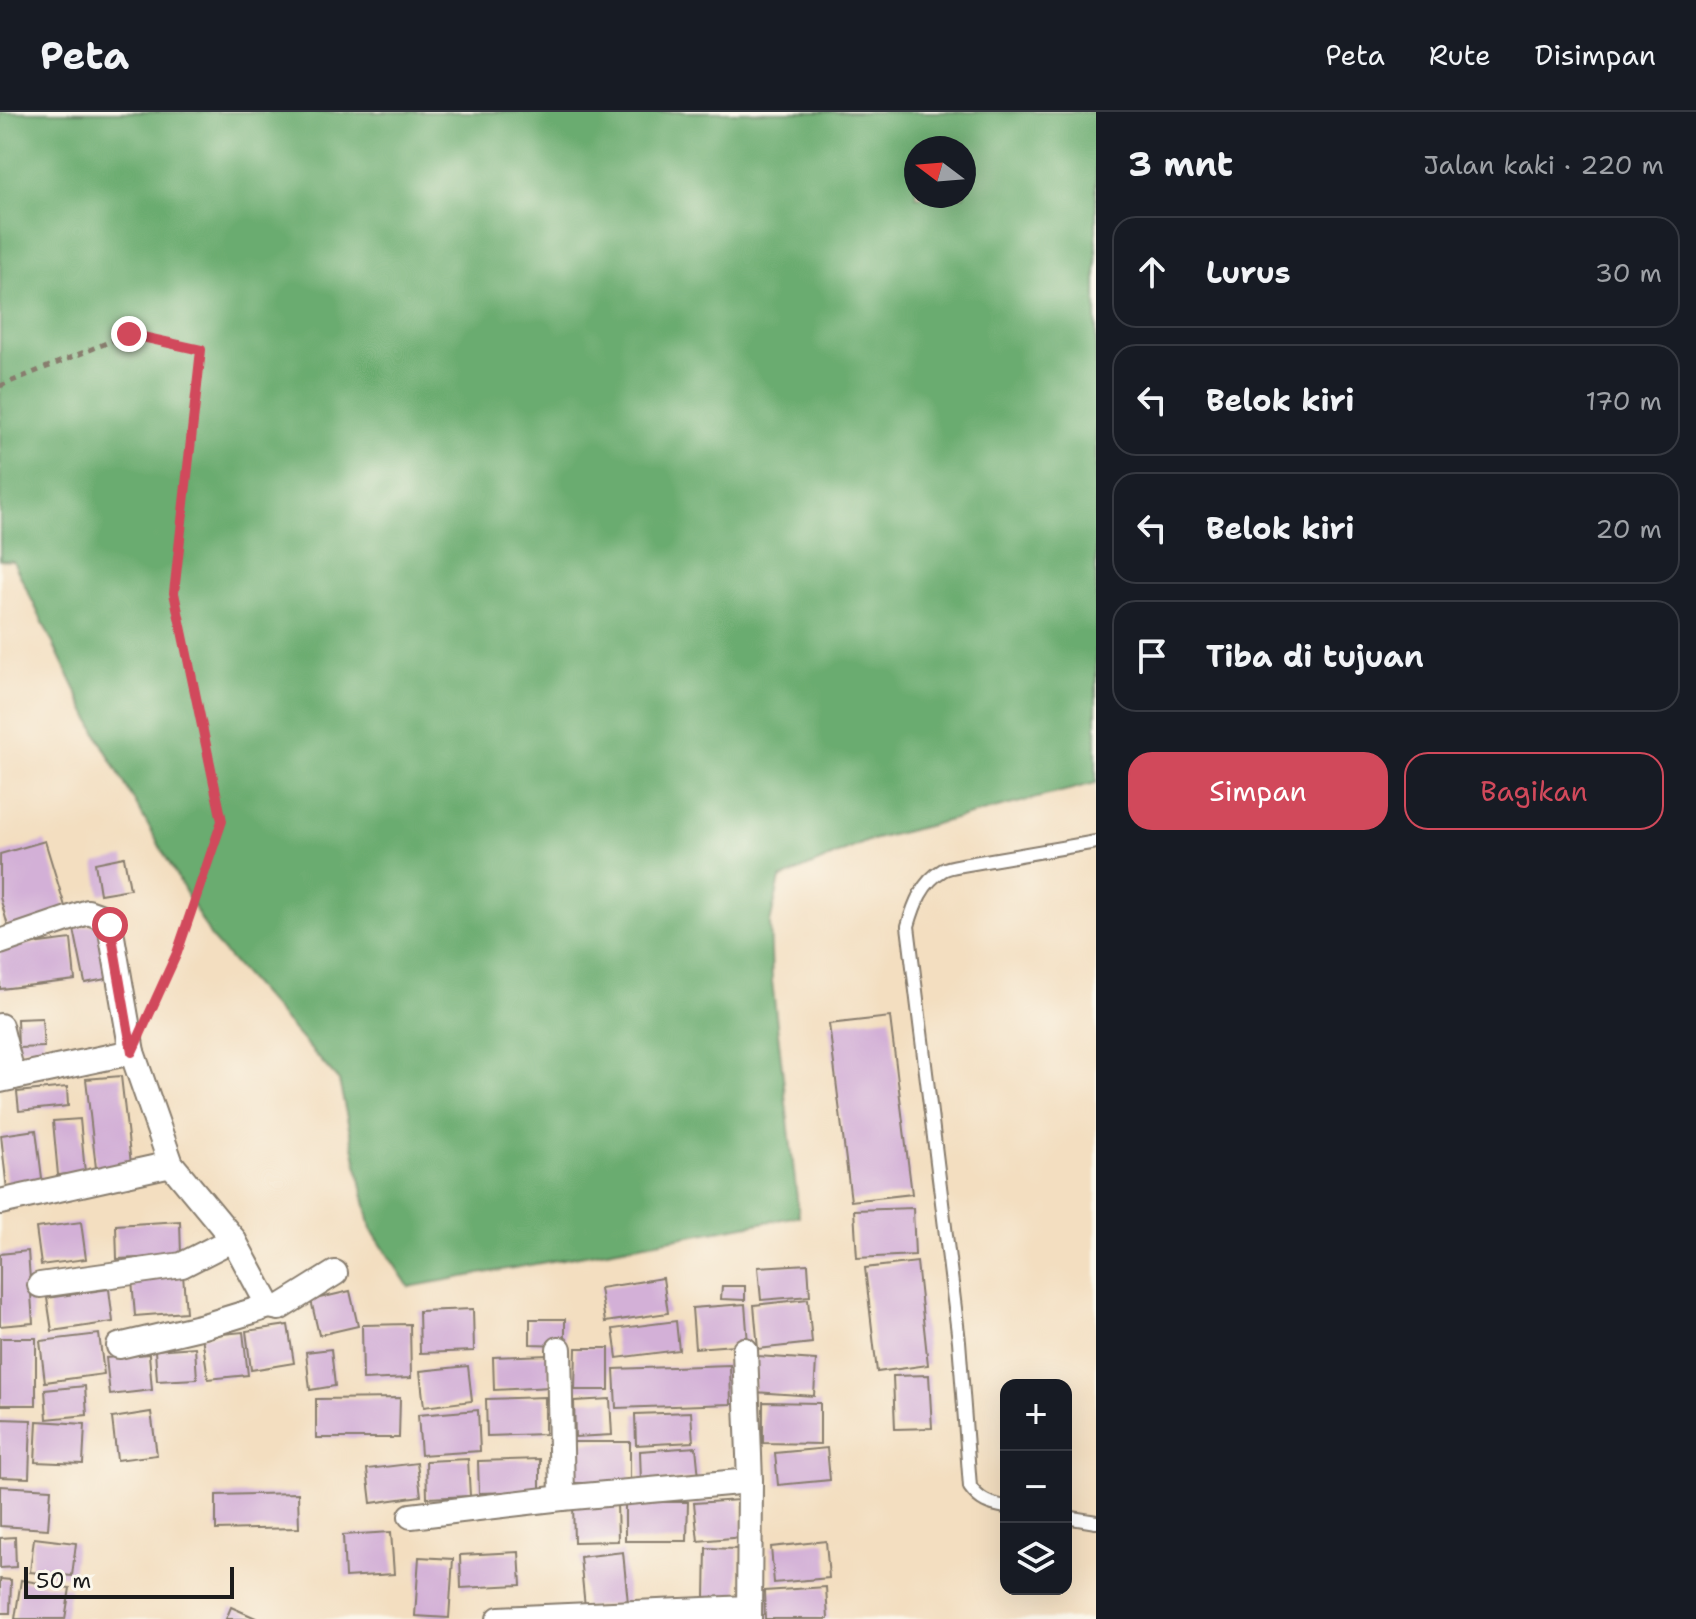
<!DOCTYPE html>
<html lang="id">
<head>
<meta charset="utf-8">
<style>
	body { margin:0; font-family:"Shantell Sans",sans-serif; background:#20242c; color:#f1f3f6 }
	.controls { position:absolute; right:24px; bottom:24px; display:grid; overflow:hidden; border-radius:16px; box-shadow:0 8px 32px #0002 }
	.controls button { width:72px; height:72px; display:grid; place-items:center; padding:0; border:0; border-bottom:2px solid #363941; background:#171b24; color:#f1f3f6; font:40px sans-serif }
	.compass { position:absolute; left:904px; top:24px; width:72px; height:72px; border-radius:50%; background:#171b24; box-shadow:0 8px 32px #0002; rotate:286deg }
	.scale { position:absolute; left:24px; bottom:20px; width:210px; box-sizing:border-box; padding-left:8px; border:4px solid #1c1c1c; border-top:0; font-size:22px; line-height:28px; white-space:nowrap; color:#1c1c1c; -webkit-text-stroke:6px #fbf7ec; paint-order:stroke }
	.stop { position:absolute; width:24px; height:24px; margin:-18px; border:6px solid #d1495b; border-radius:50%; background:#fff }
	.stop.end { background:#d1495b; border-color:#fff; box-shadow:0 2px 8px #0008 }
	.list { margin:0; padding:0; list-style:none }
	h2 { display:flex; justify-content:space-between; align-items:center; height:104px; margin:0; padding:0 32px; font-size:34px }
	h2 small { font-size:26px; font-weight:400; color:#9ea1a6 }
	.list li { display:grid; grid-template-columns:52px 1fr auto; gap:24px; align-items:center; box-sizing:border-box; height:112px; margin:0 16px 16px; padding:0 16px; border:2px solid #363941; border-radius:24px }
	.list b { display:block; font-size:30px; white-space:nowrap }
	.list em { font-size:26px; font-style:normal; color:#9ea1a6 }
	.actions { display:flex; gap:16px; padding:24px 32px }
	.actions a { flex:1; padding:18px 0; border:2px solid #d1495b; border-radius:24px; text-align:center; font-size:28px; color:#d1495b }
	.actions .main { background:#d1495b; color:#fff }
	.icon { flex:none; width:44px; height:44px; fill:none; stroke:currentColor; stroke-width:2; stroke-linecap:round; stroke-linejoin:round }
	.map { position:relative; flex:none; width:1096px; height:1507px; overflow:hidden }
	header { display:flex; align-items:center; gap:48px; box-sizing:border-box; height:112px; padding:0 40px; background:#171b24; border-bottom:2px solid #363941 }
	header strong { font-size:38px }
	nav { display:flex; gap:44px; margin-inline-start:auto; font-size:28px }
	main { display:flex }
	aside { flex:1; background:#171b24 }
	.map>svg:first-child { display:block }
	.forest { fill:#6bac70; stroke:#446446; stroke-width:2; fill-rule:evenodd }
	.building { fill:#d3b0d7 }
	.lines { fill:none; stroke-linecap:round; stroke-linejoin:round }
	.service-casing { stroke:#887d6e; stroke-width:16 }
	.minor-casing { stroke:#887d6e; stroke-width:28 }
	.path { stroke:#887d6e; stroke-width:5; stroke-dasharray:6 6; stroke-linecap:butt }
	.service { stroke:#fff; stroke-width:12 }
	.minor { stroke:#fff; stroke-width:24 }
	.route { stroke:#d1495b; stroke-width:10 }
</style>
</head>
<body>
<header>
<strong>Peta</strong>
<nav><a>Peta</a><a>Rute</a><a>Disimpan</a></nav>
</header>
<main>
<div class="map">
<svg width="1096" height="1507" viewBox="0 0 1096 1507">
	<rect width="100%" height="100%" fill="#fbf7ec"/>
	<filter id="ink" filterUnits="userSpaceOnUse"><feTurbulence type="fractalNoise" baseFrequency=".0125" numOctaves="2"/><feDisplacementMap in="SourceGraphic" scale="16" xChannelSelector="R" yChannelSelector="G"/><feConvolveMatrix kernelMatrix="1 2 1 2 8 2 1 2 1" color-interpolation-filters="sRGB"/></filter>
	<filter id="wash" filterUnits="userSpaceOnUse"><feTurbulence type="fractalNoise" baseFrequency=".006" numOctaves="4" result="noise"/><feDisplacementMap in="SourceGraphic" scale="32" xChannelSelector="R" yChannelSelector="G"/><feGaussianBlur stdDeviation="1.8" result="paint"/><feColorMatrix in="noise" values="0 0 0 0 0 0 0 0 0 0 0 0 0 0 0 0 0 1.4 0 .05"/><feComposite in="paint" operator="in"/></filter>
	<g filter="url(#wash)">
		<rect width="100%" height="100%" fill="#f3dec0"/>
		<path class="forest" d="M0,0H1096V671L868,729L780,767L770,811L772,869L799,1104L409,1175L371,1117L339,969L212,827L100,628L13,449L0,448ZM916,36H964V84H916Z"/>
		<g id="blocks">
			<g class="building">
				<polygon points="45,729 67,801 9,818 0,785 0,742"/>
				<polygon points="124,745 130,777 100,782 95,751"/>
				<polygon points="105,810 116,865 85,871 74,817"/>
				<polygon points="71,827 75,868 0,877 0,836"/>
				<polygon points="890,905 912,1082 851,1089 829,912"/>
				<polygon points="42,906 44,935 18,936 17,907"/>
				<polygon points="121,964 131,1052 96,1056 86,967"/>
				<polygon points="67,975 68,994 19,999 17,980"/>
				<polygon points="80,1007 85,1061 58,1063 53,1009"/>
				<polygon points="36,1018 43,1074 7,1078 1,1023"/>
				<polygon points="913,1096 915,1143 857,1146 854,1098"/>
				<polygon points="180,1109 181,1144 117,1147 116,1113"/>
				<polygon points="81,1110 86,1147 41,1153 36,1116"/>
				<polygon points="28,1139 33,1211 0,1214 0,1142"/>
				<polygon points="917,1150 928,1253 877,1260 865,1156"/>
				<polygon points="808,1152 810,1184 761,1188 758,1155"/>
				<polygon points="183,1163 186,1200 135,1204 132,1167"/>
				<polygon points="663,1166 668,1201 605,1210 600,1176"/>
				<polygon points="722,1174 745,1174 745,1188 721,1187"/>
				<polygon points="109,1177 113,1210 52,1219 47,1186"/>
				<polygon points="350,1179 358,1214 319,1223 311,1188"/>
				<polygon points="808,1187 812,1231 758,1237 754,1193"/>
				<polygon points="745,1192 748,1232 695,1236 692,1196"/>
				<polygon points="473,1197 474,1239 420,1241 419,1199"/>
				<polygon points="530,1207 565,1207 565,1233 530,1232"/>
				<polygon points="676,1209 679,1238 617,1246 613,1217"/>
				<polygon points="410,1212 411,1266 363,1268 362,1213"/>
				<polygon points="288,1213 294,1251 251,1258 246,1219"/>
				<polygon points="243,1220 248,1263 208,1267 202,1224"/>
				<polygon points="99,1222 104,1262 45,1270 40,1229"/>
				<rect x="0" y="1226" width="36" height="67"/>
				<polygon points="195,1235 197,1267 157,1269 155,1238"/>
				<polygon points="576,1236 609,1236 609,1278 575,1278"/>
				<polygon points="331,1237 335,1274 310,1278 306,1240"/>
				<polygon points="149,1242 152,1278 110,1283 106,1246"/>
				<polygon points="549,1243 550,1275 494,1278 493,1245"/>
				<polygon points="757,1244 816,1248 814,1284 754,1280"/>
				<polygon points="730,1253 731,1292 616,1296 614,1257"/>
				<polygon points="468,1254 472,1289 424,1295 420,1259"/>
				<polygon points="929,1263 932,1316 895,1317 893,1264"/>
				<polygon points="85,1274 87,1303 47,1307 45,1278"/>
				<polygon points="545,1285 545,1322 487,1324 486,1287"/>
				<polygon points="400,1286 399,1326 316,1326 316,1287"/>
				<polygon points="610,1287 612,1323 575,1325 574,1289"/>
				<polygon points="763,1290 820,1291 820,1332 763,1331"/>
				<polygon points="478,1298 480,1339 421,1343 418,1303"/>
				<polygon points="151,1300 157,1343 117,1348 112,1306"/>
				<polygon points="691,1300 693,1330 636,1333 635,1302"/>
				<polygon points="0,1307 31,1308 29,1366 0,1365"/>
				<polygon points="37,1309 85,1312 83,1352 35,1350"/>
				<rect x="572" y="1330" width="58" height="41"/>
				<polygon points="696,1335 699,1366 641,1370 640,1339"/>
				<polygon points="827,1336 830,1368 778,1373 775,1341"/>
				<polygon points="468,1347 470,1384 427,1386 426,1349"/>
				<polygon points="540,1347 540,1379 479,1381 478,1349"/>
				<polygon points="417,1351 421,1384 371,1391 367,1357"/>
				<polygon points="0,1374 51,1377 48,1417 0,1414"/>
				<polygon points="298,1381 299,1416 216,1418 216,1383"/>
				<polygon points="739,1388 743,1425 698,1429 694,1391"/>
				<polygon points="617,1390 618,1429 574,1430 573,1391"/>
				<polygon points="625,1390 688,1390 687,1429 625,1429"/>
				<polygon points="391,1420 394,1462 345,1465 343,1423"/>
				<polygon points="15,1425 16,1455 0,1456 0,1426"/>
				<polygon points="34,1426 76,1431 72,1464 30,1460"/>
				<polygon points="826,1429 829,1466 774,1471 771,1435"/>
				<polygon points="706,1436 738,1437 738,1487 705,1486"/>
				<polygon points="519,1440 521,1473 461,1476 460,1443"/>
				<polygon points="623,1440 628,1491 585,1495 580,1445"/>
				<polygon points="419,1445 453,1447 449,1506 415,1504"/>
				<polygon points="0,1467 11,1468 10,1501 0,1501"/>
				<polygon points="21,1468 70,1476 65,1507 15,1507"/>
				<polygon points="826,1475 828,1507 765,1507 764,1479"/>
				<polygon points="231,1495 258,1507 226,1507"/>
			</g>
		</g>
	</g>
	<g filter="url(#ink)">
		<use href="#blocks" fill-opacity="0" stroke="#887d6e" stroke-width="2"/>
		<g class="lines">
			<defs>
				<g id="service">
					<path d="M1006,1395C989,1392 980,1389 970,1375L959,1229L908,814C914,793 922,770 943,758C948,755 956,754 962,753L1096,730"/>
					<polyline points="1066,1405 1096,1410"/>
				</g>
				<g id="minor">
					<polyline points="0,830 88,800 102,805 110,813 132,940 171,1052 233,1127 269,1194"/>
					<polyline points="0,914 13,965"/>
					<polyline points="0,968 132,940"/>
					<polyline points="0,1090 171,1052"/>
					<polyline points="40,1173 182,1153 233,1127"/>
					<polyline points="119,1234 204,1214 269,1194 279,1196 335,1161"/>
					<polyline points="559,1237 562,1386"/>
					<polyline points="745,1238 750,1369 749,1507"/>
					<polyline points="411,1404 562,1386 750,1369"/>
					<polyline points="499,1507 749,1496"/>
				</g>
			</defs>
			<use href="#service" class="service-casing"/>
			<use href="#minor" class="minor-casing"/>
			<polyline class="path" points="0,274 129,222 201,238 174,481 222,709 177,841 151,899"/>
			<use href="#service" class="service"/>
			<use href="#minor" class="minor"/>
		</g>
	</g>
	<g class="lines" filter="url(#ink)">
		<polyline class="route" points="110,813 132,940 177,841 222,709 174,481 201,238 129,222"/>
	</g>
</svg>
<div class="controls">
<button>+</button>
<button>−</button>
<button><svg class="icon" aria-label="layers" viewBox="0 0 24 24"><path d="M12 4l9 5-9 5-9-5zM3 14l9 5 9-5"/></svg></button>
</div>
<svg class="compass" viewBox="-18 -18 36 36"><path d="M0-13l5 13h-10z" fill="#e53935"/><path d="M0 13l5-13h-10z" fill="#9ea1a6"/></svg>
<div class="scale">50 m</div>
<div class="stop" style="left:110px;top:813px"></div>
<div class="stop end" style="left:129px;top:222px"></div>
</div>
<aside>
<h2>3 mnt<small>Jalan kaki · 220 m</small></h2>
<ul class="list">
<li><svg class="icon" aria-label="ahead" viewBox="0 0 24 24"><path d="M12 20V5M6 11l6-6 6 6"/></svg><div><b>Lurus</b></div><em>30 m</em></li>
<li><svg class="icon" aria-label="left" viewBox="0 0 24 24"><path d="M17 20v-9H6M10 6l-5 5 5 5"/></svg><div><b>Belok kiri</b></div><em>170 m</em></li>
<li><svg class="icon" aria-label="left" viewBox="0 0 24 24"><path d="M17 20v-9H6M10 6l-5 5 5 5"/></svg><div><b>Belok kiri</b></div><em>20 m</em></li>
<li><svg class="icon" aria-label="arrive" viewBox="0 0 24 24"><path d="M6 21V4h12l-3 4 3 4H6"/></svg><div><b>Tiba di tujuan</b></div></li>
</ul>
<div class="actions"><a class="main">Simpan</a><a>Bagikan</a></div>
</aside>
</main>
</body>
</html>
